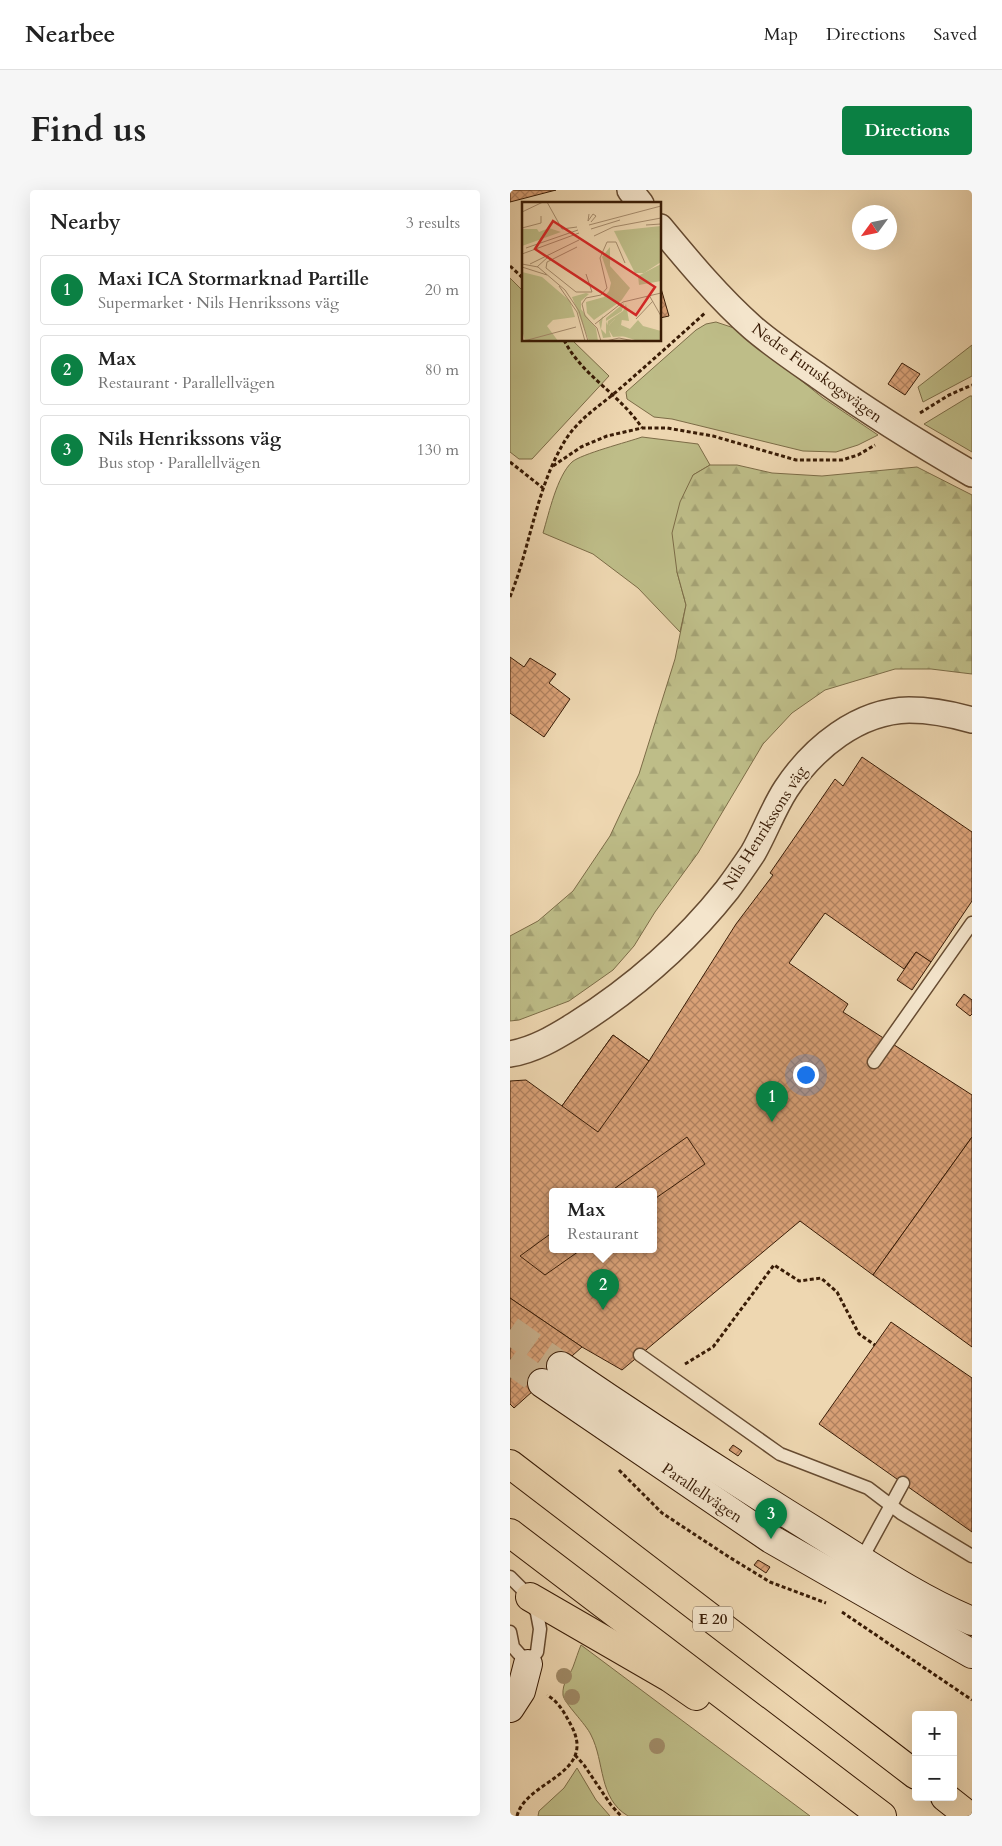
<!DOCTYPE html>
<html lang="en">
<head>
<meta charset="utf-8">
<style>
	body { margin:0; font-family:Cardo,serif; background:#f6f6f6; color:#222 }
	.controls { position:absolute; right:15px; bottom:15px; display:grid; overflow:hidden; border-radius:5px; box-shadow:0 5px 20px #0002 }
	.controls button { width:45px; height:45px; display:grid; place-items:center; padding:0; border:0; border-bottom:1px solid #e0e0e0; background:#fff; color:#222; font:25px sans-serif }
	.compass { position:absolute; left:342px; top:15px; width:45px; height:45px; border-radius:50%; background:#fff; box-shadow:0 5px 20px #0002; rotate:237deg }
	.you { position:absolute; left:295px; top:884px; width:18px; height:18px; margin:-12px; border:4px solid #fff; border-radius:50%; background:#1a73e8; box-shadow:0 0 0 8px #1a73e833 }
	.badge { display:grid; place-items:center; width:32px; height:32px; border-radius:50%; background:#0b8043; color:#fff; font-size:16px; font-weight:700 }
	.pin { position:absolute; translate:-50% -41px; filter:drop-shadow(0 1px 2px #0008) }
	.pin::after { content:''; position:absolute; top:26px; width:18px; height:15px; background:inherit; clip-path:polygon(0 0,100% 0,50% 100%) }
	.popup { position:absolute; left:39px; top:998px; width:108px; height:65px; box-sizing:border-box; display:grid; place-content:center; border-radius:5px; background:#fff; filter:drop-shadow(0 1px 4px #0005); font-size:16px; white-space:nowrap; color:#767676 }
	.popup b { font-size:19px; color:#222 }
	.popup::after { content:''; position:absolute; left:50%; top:100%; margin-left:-10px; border:10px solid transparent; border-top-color:#fff }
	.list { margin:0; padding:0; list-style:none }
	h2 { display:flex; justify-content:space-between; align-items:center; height:65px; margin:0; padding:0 20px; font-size:21px }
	h2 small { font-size:16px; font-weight:400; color:#767676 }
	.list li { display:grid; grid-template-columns:32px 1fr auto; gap:15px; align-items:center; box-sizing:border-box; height:70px; margin:0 10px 10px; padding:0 10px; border:1px solid #e0e0e0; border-radius:5px }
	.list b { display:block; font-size:19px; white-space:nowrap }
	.list p { margin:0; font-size:16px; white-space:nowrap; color:#767676 }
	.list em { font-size:16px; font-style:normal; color:#767676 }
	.map { position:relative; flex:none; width:462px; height:1626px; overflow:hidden; border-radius:5px }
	header { display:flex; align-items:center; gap:30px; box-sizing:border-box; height:70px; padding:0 25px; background:#fff; border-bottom:1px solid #e0e0e0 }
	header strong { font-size:24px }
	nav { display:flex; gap:28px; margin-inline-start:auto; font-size:18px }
	.intro { display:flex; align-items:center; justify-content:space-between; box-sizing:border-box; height:120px; padding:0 30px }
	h1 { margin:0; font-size:35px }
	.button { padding:12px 22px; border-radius:5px; background:#0b8043; color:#fff; font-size:18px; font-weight:700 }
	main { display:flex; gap:30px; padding:0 30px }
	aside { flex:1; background:#fff; border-radius:5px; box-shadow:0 5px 20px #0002 }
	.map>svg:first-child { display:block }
	.grass { fill:#bebd88; stroke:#7c6c47 }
	.forest { fill:url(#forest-firs); stroke:#7c6c47 }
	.building { fill:url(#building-cross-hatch); stroke:#391c06; fill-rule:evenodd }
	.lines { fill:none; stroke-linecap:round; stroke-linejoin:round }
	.secondary-tunnel { stroke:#cab28f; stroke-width:28; stroke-dasharray:28 14; stroke-linecap:butt }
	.lane-casing { stroke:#664b31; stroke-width:15 }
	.street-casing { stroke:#664b31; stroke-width:28 }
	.secondary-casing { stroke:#391c06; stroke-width:30 }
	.highway-casing { stroke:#391c06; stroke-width:30 }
	.path { stroke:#391c06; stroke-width:3; stroke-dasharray:4 2.5; stroke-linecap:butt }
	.lane { stroke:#f4e5cc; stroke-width:12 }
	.street { stroke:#f4e5cc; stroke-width:25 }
	.secondary { stroke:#f4e5cc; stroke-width:28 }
	.highway { stroke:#eed7b1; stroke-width:28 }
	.tree { fill:#a08b68 }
	.labels { text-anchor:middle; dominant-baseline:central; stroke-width:4; stroke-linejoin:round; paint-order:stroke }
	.shield { fill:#f4e5cc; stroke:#715841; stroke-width:1 }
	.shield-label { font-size:15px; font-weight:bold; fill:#391c06 }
	.street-label { font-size:16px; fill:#391c06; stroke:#f4e5cc }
	.inset-road { fill:none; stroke:#a68c6d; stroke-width:1 }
	.view { fill:#d62828; fill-opacity:0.15; stroke:#d62828; stroke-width:2.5 }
	.inset-edge { fill:none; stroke:#391c06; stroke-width:2.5 }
</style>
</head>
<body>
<header>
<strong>Nearbee</strong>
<nav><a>Map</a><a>Directions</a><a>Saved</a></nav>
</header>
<div class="intro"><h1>Find us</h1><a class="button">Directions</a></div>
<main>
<aside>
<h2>Nearby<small>3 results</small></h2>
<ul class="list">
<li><span class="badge">1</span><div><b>Maxi ICA Stormarknad Partille</b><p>Supermarket · Nils Henrikssons väg</p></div><em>20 m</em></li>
<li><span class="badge">2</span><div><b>Max</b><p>Restaurant · Parallellvägen</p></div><em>80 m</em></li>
<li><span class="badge">3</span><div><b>Nils Henrikssons väg</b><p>Bus stop · Parallellvägen</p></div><em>130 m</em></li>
</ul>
</aside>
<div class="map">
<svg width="462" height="1626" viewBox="0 0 462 1626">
	<defs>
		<pattern id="forest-firs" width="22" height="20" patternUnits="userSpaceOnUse" patternTransform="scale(1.25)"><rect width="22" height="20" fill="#bebd88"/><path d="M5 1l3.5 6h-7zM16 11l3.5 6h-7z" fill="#a4a274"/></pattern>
		<pattern id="building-cross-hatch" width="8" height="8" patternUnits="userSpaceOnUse" patternTransform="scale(1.25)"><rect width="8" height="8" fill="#d9a177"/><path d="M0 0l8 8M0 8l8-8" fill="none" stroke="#b18260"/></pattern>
	</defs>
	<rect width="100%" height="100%" fill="#eed7b1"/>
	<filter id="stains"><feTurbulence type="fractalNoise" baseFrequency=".004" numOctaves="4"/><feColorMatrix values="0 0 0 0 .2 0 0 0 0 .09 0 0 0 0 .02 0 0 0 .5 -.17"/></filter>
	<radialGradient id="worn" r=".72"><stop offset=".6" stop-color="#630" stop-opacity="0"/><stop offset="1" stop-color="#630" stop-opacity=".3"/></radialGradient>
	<g class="grass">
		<polygon points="0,88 14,102 14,150 62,150 99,186 22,269 9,269 0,262"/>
		<polygon points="206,132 227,139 313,208 368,245 348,255 326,262 293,261 162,229 144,227 117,209 116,202 186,140 196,134"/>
		<polygon points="462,155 462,186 413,212 408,197"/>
		<polygon points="460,206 462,206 462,262 414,234"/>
		<path d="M132,247L188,254L200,275L183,285L167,382L176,415L170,442L128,398L83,364L33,343C39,323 47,286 62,272C71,264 118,252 132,247Z"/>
		<path d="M71,1455L300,1626H118C88,1608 95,1572 81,1545C76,1534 54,1513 53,1505C52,1493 59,1487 63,1477C66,1469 68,1462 71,1455Z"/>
		<polygon points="67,1578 86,1610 100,1626 28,1626 29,1621 54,1598"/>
	</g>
	<polygon class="forest" points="200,275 227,275 262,283 312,286 407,277 462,305 462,484 421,479 385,479 315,500 282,523 253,554 188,663 145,722 124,756 103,780 59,811 9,830 0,831 0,746 28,731 63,701 100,646 129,584 165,469 176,415 167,382 162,343 170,312 183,285"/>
	<g class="building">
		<polygon points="0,0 46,0 0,12"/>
		<polygon points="150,95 159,126 150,128"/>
		<polygon points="392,173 410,184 395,205 378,194"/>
		<polygon points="0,467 14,477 20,468 46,484 39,493 60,509 34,547 0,523"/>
		<path d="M352,567L462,642V711L421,772L406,762L394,779L315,723L279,773L338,814L333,822L462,905V947L363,1085L290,1031L112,1180L72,1157L0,1108V891L16,890L52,916L103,845L139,871L226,734L263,685L260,683L325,589L333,596ZM43,1001H143V1059H43Z"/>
		<polygon points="406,762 421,772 402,800 387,790"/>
		<polygon points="454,804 462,810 462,824 460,826 446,815"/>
		<polygon points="103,845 139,871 88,942 52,916"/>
		<polygon points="177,947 195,974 143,1010 143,1001 101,1001"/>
		<polygon points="462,947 462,1157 363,1085"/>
		<polygon points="43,1042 43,1059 72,1059 35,1085 10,1066"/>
		<polygon points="0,1108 72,1157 4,1218 0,1214"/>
		<polygon points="381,1132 462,1188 462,1342 309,1234"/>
		<polygon points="223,1255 232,1261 228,1266 219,1260"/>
		<polygon points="248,1370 260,1377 256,1383 244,1375"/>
	</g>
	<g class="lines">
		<g class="secondary-tunnel">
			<polyline points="0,1140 51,1176"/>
			<polyline points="0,1170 32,1193"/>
		</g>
		<defs>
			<g id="lane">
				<polyline points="364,872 462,733"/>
				<polyline points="130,1165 270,1264 358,1298 391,1323 462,1366"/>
				<polyline points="350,1372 393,1293"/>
				<polyline points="0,1387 20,1407 27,1423 30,1439 27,1462 18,1474 3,1457 0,1442"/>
			</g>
			<g id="street">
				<polyline points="120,0 131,14"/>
				<path d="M150,37C179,72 209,108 243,138C264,156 288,172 311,188C360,223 410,254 462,284"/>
				<path d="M0,864C24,860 44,848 65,835C122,799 175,753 217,700C226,688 235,675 243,663C255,642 263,619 276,599C303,558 348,521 399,520C421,520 441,524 462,530"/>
			</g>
			<g id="secondary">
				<path d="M51,1176C136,1234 221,1289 308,1343C358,1374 407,1408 462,1431"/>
				<polyline points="32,1193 261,1349 462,1464"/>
				<polyline points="0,1518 11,1501 18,1474"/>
			</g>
			<g id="highway">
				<polyline points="0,1274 406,1585"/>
				<polyline points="0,1343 372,1626"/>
				<polyline points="20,1407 160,1488 186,1506"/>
				<polyline points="435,1607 459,1626"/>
			</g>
		</defs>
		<use href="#lane" class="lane-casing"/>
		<use href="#street" class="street-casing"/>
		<use href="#secondary" class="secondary-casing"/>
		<use href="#highway" class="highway-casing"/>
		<g class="path">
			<polyline points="0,76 14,89"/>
			<path d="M54,150C72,186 110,204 132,238"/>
			<polyline points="410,223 439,205 462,195"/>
			<polyline points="0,272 33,298"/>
			<polyline points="43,276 71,257 97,246 132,238 157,238 203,246 286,270 332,270 348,265 365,255"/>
			<path d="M0,407C21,355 26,297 56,249C69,229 88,217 106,202C136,176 165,150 195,123"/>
			<polyline points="175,1174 203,1157 264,1075 289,1091 311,1088 327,1102 349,1144 365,1155"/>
			<polyline points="109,1280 152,1323 219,1367 260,1392 316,1413"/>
			<polyline points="332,1422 462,1510"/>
			<polyline points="65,1565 74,1575 101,1615 111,1626"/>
			<path d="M7,1626C16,1590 88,1585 61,1535C55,1524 49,1512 37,1505"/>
		</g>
		<use href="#lane" class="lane"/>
		<use href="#street" class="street"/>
		<use href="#secondary" class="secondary"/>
		<use href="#highway" class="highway"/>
	</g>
	<g class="tree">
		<circle cx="54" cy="1486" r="8"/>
		<circle cx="62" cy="1507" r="8"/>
		<circle cx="147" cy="1556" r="8"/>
	</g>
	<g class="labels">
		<rect class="shield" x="183" y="1416.5" width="40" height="25" rx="4"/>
		<g class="shield-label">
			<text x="203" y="1429">E 20</text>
		</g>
		<g class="street-label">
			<text transform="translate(307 183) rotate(36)">Nedre Furuskogsvägen</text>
			<text transform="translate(255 638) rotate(-58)">Nils Henrikssons väg</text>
			<text transform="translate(192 1303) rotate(34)">Parallellvägen</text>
		</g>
	</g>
	<g transform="translate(12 12)">
		<rect width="139" height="139" fill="#eed7b1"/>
		<path d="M27,26L39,30L0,44V27H15L17,30L12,32ZM139,62V79L117,83L116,74ZM64,91L67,92L59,99V107L74,126L76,139H67L50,95ZM102,101L100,109L84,119L89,135L81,136L77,120L81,114L79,127L84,132V116ZM104,102L107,119L93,117L87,123L96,132L106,134L91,135L85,125L86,119L101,109Z" fill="#bebd88"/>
		<path d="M88,45V64L108,86L99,99L72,118L65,111L64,100L82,95L87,89L89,81L80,55ZM0,70L20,75L48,99L53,115L31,118L25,124L36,139H3L0,128ZM93,117H100L99,123L108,127L116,118L121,124L139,129V139H116L91,131L87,123Z" fill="#bebd88"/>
		<path d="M139,24V60L122,71H113L92,29Z" fill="#bebd88"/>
		<path class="inset-road" d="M25,0L40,27L55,25M0,10L21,0M67,12L66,19L71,12L74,14L69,20M67,23L139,4M124,23L139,22M0,26L19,21V14M69,27L98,18M72,34L91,25L139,16M85,40H94L103,61M55,45L25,60L24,66L54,90H70M4,46L56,28M0,52L57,31M0,62L16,65L43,88L57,109L66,139M8,62L57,38M0,65L25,73M15,65L27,54M64,72L70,90M37,84L55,110L63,139M127,93L139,114M114,117L131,99M73,122L101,100L139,91M2,139L54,125M79,139L75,126L63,114L60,102L64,96L79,93L85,86L78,56L85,40M84,139L97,136L112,139"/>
		<path class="view" d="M31,19L133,85L114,113L13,47Z"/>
		<rect width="139" height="139" class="inset-edge"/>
	</g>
	<rect width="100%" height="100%" filter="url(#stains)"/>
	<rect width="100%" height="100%" fill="url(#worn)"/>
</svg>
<div class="controls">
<button>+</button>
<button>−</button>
</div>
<svg class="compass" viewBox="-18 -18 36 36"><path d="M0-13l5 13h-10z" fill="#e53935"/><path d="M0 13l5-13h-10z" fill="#767676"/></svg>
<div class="you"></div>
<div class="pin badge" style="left:262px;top:932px">1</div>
<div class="pin badge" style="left:93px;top:1120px">2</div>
<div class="popup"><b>Max</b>Restaurant</div>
<div class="pin badge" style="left:261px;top:1349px">3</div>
</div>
</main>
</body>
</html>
